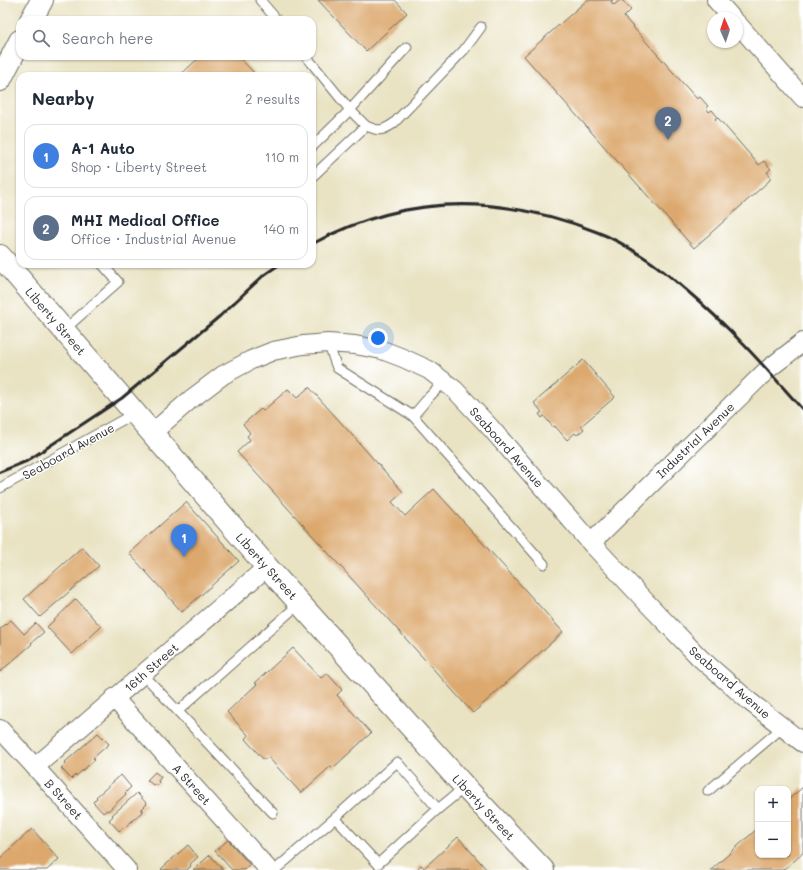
<!DOCTYPE html>
<html lang="en">
<head>
<meta charset="utf-8">
<style>
	body { margin:0; font-family:Mali,sans-serif; background:#f2f2f3; color:#1f2937 }
	.controls { position:absolute; right:12px; bottom:12px; display:grid; overflow:hidden; border-radius:8px; box-shadow:0 1px 3px #0004 }
	.controls button { width:36px; height:36px; display:grid; place-items:center; padding:0; border:0; border-bottom:1px solid #e0e1e3; background:#fff; color:#1f2937; font:20px sans-serif }
	.compass { position:absolute; left:707px; top:12px; width:36px; height:36px; border-radius:50%; background:#fff; box-shadow:0 1px 3px #0004; rotate:357deg }
	.you { position:absolute; left:378px; top:338px; width:14px; height:14px; margin:-10px; border:3px solid #fff; border-radius:50%; background:#1a73e8; box-shadow:0 0 0 6px #1a73e833 }
	.badge { display:grid; place-items:center; width:26px; height:26px; border-radius:50%; background:#d93025; color:#fff; font-size:13px; font-weight:700 }
	.pin { position:absolute; translate:-50% -33px; filter:drop-shadow(0 1px 2px #0008) }
	.pin::after { content:''; position:absolute; top:21px; width:14px; height:12px; background:inherit; clip-path:polygon(0 0,100% 0,50% 100%) }
	.list { margin:0; padding:0; list-style:none }
	h2 { display:flex; justify-content:space-between; align-items:center; height:52px; margin:0; padding:0 16px; font-size:17px }
	h2 small { font-size:13px; font-weight:400; color:#747a83 }
	.list li { display:grid; grid-template-columns:26px 1fr auto; gap:12px; align-items:center; box-sizing:border-box; height:64px; margin:0 8px 8px; padding:0 8px; border:1px solid #e0e1e3; border-radius:12px }
	.list b { display:block; font-size:15px; white-space:nowrap }
	.list p { margin:0; font-size:13px; white-space:nowrap; color:#747a83 }
	.list em { font-size:13px; font-style:normal; color:#747a83 }
	.icon { flex:none; width:22px; height:22px; fill:none; stroke:currentColor; stroke-width:2; stroke-linecap:round; stroke-linejoin:round }
	.map { position:relative; flex:none; width:803px; height:870px; overflow:hidden }
	.search { position:absolute; background:#fff; box-shadow:0 1px 3px #0004; left:16px; top:16px; width:300px; height:44px; display:flex; align-items:center; gap:10px; box-sizing:border-box; padding:0 14px; border-radius:12px; color:#747a83; font-size:15px }
	.panel { position:absolute; background:#fff; box-shadow:0 1px 3px #0004; left:16px; top:72px; width:300px; height:196px; border-radius:12px }
	.map>svg:first-child { display:block }
	.building { fill:#dca86d }
	.lines { fill:none; stroke-linecap:round; stroke-linejoin:round }
	.service-casing { stroke:#6e6b60; stroke-width:11 }
	.minor-casing { stroke:#6e6b60; stroke-width:20 }
	.tertiary-casing { stroke:#6e6b60; stroke-width:24 }
	.secondary-casing { stroke:#6e6b60; stroke-width:24 }
	.service { stroke:#fff; stroke-width:9 }
	.minor { stroke:#fff; stroke-width:18 }
	.tertiary { stroke:#fff; stroke-width:22 }
	.secondary { stroke:#fff; stroke-width:22 }
	.rail { stroke:#2b2b2b; stroke-width:3 }
	.labels { text-anchor:middle; dominant-baseline:central; stroke-width:3; stroke-linejoin:round; paint-order:stroke }
	.street-label { font-size:12px; fill:#2b2b2b; stroke:#fff }
</style>
</head>
<body>
<div class="map">
<svg width="803" height="870" viewBox="0 0 803 870">
	<rect width="100%" height="100%" fill="#fff"/>
	<filter id="ink" filterUnits="userSpaceOnUse"><feTurbulence type="fractalNoise" baseFrequency=".025" numOctaves="2"/><feDisplacementMap in="SourceGraphic" scale="8" xChannelSelector="R" yChannelSelector="G"/><feConvolveMatrix kernelMatrix="1 2 1 2 8 2 1 2 1" color-interpolation-filters="sRGB"/></filter>
	<filter id="wash" filterUnits="userSpaceOnUse"><feTurbulence type="fractalNoise" baseFrequency=".012" numOctaves="4" result="noise"/><feDisplacementMap in="SourceGraphic" scale="16" xChannelSelector="R" yChannelSelector="G"/><feGaussianBlur stdDeviation="0.9" result="paint"/><feColorMatrix in="noise" values="0 0 0 0 0 0 0 0 0 0 0 0 0 0 0 0 0 1.4 0 .05"/><feComposite in="paint" operator="in"/></filter>
	<g filter="url(#wash)">
		<rect width="100%" height="100%" fill="#e9e3c3"/>
		<g id="blocks">
			<g class="building">
				<polygon points="318,0 395,0 407,13 366,51"/>
				<polygon points="587,0 613,0 611,2 614,5 620,0 622,0 631,10 624,17 697,99 700,97 708,106 706,108 709,112 712,110 717,116 715,119 716,120 718,118 759,165 764,161 771,169 767,172 771,177 769,179 770,180 694,248 524,56"/>
				<polygon points="201,56 238,56 257,76 179,76"/>
				<polygon points="583,360 615,397 581,426 584,429 577,435 575,433 567,440 555,426 553,427 544,416 542,418 539,414 542,412 534,403"/>
				<polygon points="309,387 403,492 392,502 405,516 434,489 563,632 473,713 237,452 250,440 247,436 250,433 243,424 261,409 263,411 288,389 297,398"/>
				<polygon points="186,502 239,561 182,612 129,553"/>
				<polygon points="82,547 99,566 40,617 24,599"/>
				<polygon points="76,599 101,627 72,654 47,627"/>
				<polygon points="11,620 24,634 36,623 44,632 31,643 32,644 0,672 0,629"/>
				<polygon points="293,648 321,678 327,673 342,690 337,695 371,733 333,768 331,766 301,793 268,757 264,760 245,739 248,735 227,712 257,684 255,683"/>
				<polygon points="98,733 109,744 93,758 95,760 76,776 75,775 71,779 61,768 65,764 64,763"/>
				<polygon points="155,772 161,777 158,781 160,783 157,786 154,784 153,785 147,780"/>
				<polygon points="121,775 131,787 125,793 126,794 108,811 107,810 103,813 93,802 97,798 96,797"/>
				<polygon points="803,787 803,853 784,870 711,870 758,828 758,855 788,855 788,800"/>
				<polygon points="137,793 147,804 141,810 143,811 124,828 123,827 119,831 109,820 113,816 112,815"/>
				<polygon points="32,829 59,859 47,870 0,870 0,858"/>
				<polygon points="458,837 487,870 416,870 421,865 424,868"/>
				<polygon points="228,840 250,865 244,870 232,870 215,851"/>
				<polygon points="188,845 198,857 190,864 191,866 187,870 162,870 161,869"/>
				<polygon points="210,855 223,870 193,870"/>
			</g>
		</g>
	</g>
	<g filter="url(#ink)">
		<use href="#blocks" fill-opacity="0" stroke="#6e6b60" stroke-width="1"/>
		<g class="lines">
			<defs>
				<g id="service">
					<polyline points="260,0 277,20"/>
					<polyline points="306,56 350,110 366,126 312,177"/>
					<path d="M366,126C379,131 380,132 393,124L464,50L481,27"/>
					<polyline points="312,147 350,110 407,47"/>
					<polyline points="64,330 118,282 102,264"/>
					<polyline points="328,343 337,368 413,416"/>
					<polyline points="444,382 429,397 413,416 544,564"/>
					<polyline points="0,488 135,413"/>
					<polyline points="143,674 273,813"/>
					<polyline points="178,711 300,603"/>
					<polyline points="708,791 783,727"/>
					<polyline points="335,818 378,864 438,809 465,787"/>
					<polyline points="275,870 335,818 397,762 438,809"/>
				</g>
				<g id="minor">
					<polyline points="716,0 732,18"/>
					<polyline points="737,23 803,98"/>
					<polyline points="152,433 190,400 223,375 251,360 273,351 303,345 328,343 355,345 382,350 403,358 429,370 455,390 489,426 591,543 647,603 700,658 749,701 803,743"/>
					<polyline points="591,543 767,370 803,342"/>
					<polyline points="114,698 269,870"/>
					<polyline points="0,729 35,767 127,870"/>
					<polyline points="35,767 267,567"/>
				</g>
				<g id="tertiary">
					<polyline points="31,20 42,0"/>
					<polyline points="0,80 20,41"/>
				</g>
				<polyline id="secondary" points="0,256 267,567 465,787 543,870"/>
			</defs>
			<use href="#service" class="service-casing"/>
			<use href="#minor" class="minor-casing"/>
			<use href="#tertiary" class="tertiary-casing"/>
			<use href="#secondary" class="secondary-casing"/>
			<use href="#service" class="service"/>
			<use href="#minor" class="minor"/>
			<use href="#tertiary" class="tertiary"/>
			<use href="#secondary" class="secondary"/>
			<g class="rail">
				<path d="M312,244C404,194 501,194 597,232C613,238 630,248 645,258C659,267 672,278 685,289C728,325 766,368 803,410"/>
				<polyline points="0,472 27,461 122,398 220,316 264,275 280,264"/>
			</g>
		</g>
	</g>
	<g class="labels">
		<g class="street-label">
			<text transform="translate(56 321) rotate(49)">Liberty Street</text>
			<text transform="translate(695 440) rotate(-44)">Industrial Avenue</text>
			<text transform="translate(507 447) rotate(48)">Seaboard Avenue</text>
			<text transform="translate(68 451) rotate(-29)">Seaboard Avenue</text>
			<text transform="translate(267 566) rotate(48)">Liberty Street</text>
			<text transform="translate(151 667) rotate(-41)">16th Street</text>
			<text transform="translate(730 682) rotate(41)">Seaboard Avenue</text>
			<text transform="translate(192 784) rotate(48)">A Street</text>
			<text transform="translate(64 799) rotate(48)">B Street</text>
			<text transform="translate(484 807) rotate(47)">Liberty Street</text>
		</g>
	</g>
</svg>
<div class="controls">
<button>+</button>
<button>−</button>
</div>
<svg class="compass" viewBox="-18 -18 36 36"><path d="M0-13l5 13h-10z" fill="#e53935"/><path d="M0 13l5-13h-10z" fill="#747a83"/></svg>
<div class="you"></div>
<div class="pin badge" style="left:184px;top:557px;background:#3f7fe0">1</div>
<div class="pin badge" style="left:668px;top:140px;background:#5c6f8a">2</div>
<div class="search"><svg class="icon" aria-label="search" viewBox="0 0 24 24"><circle cx="10" cy="10" r="6"/><path d="M15 15l6 6"/></svg>Search here</div>
<section class="panel">
<h2>Nearby<small>2 results</small></h2>
<ul class="list">
<li><span class="badge" style="background:#3f7fe0">1</span><div><b>A-1 Auto</b><p>Shop · Liberty Street</p></div><em>110 m</em></li>
<li><span class="badge" style="background:#5c6f8a">2</span><div><b>MHI Medical Office</b><p>Office · Industrial Avenue</p></div><em>140 m</em></li>
</ul>
</section>
</div>
</body>
</html>
